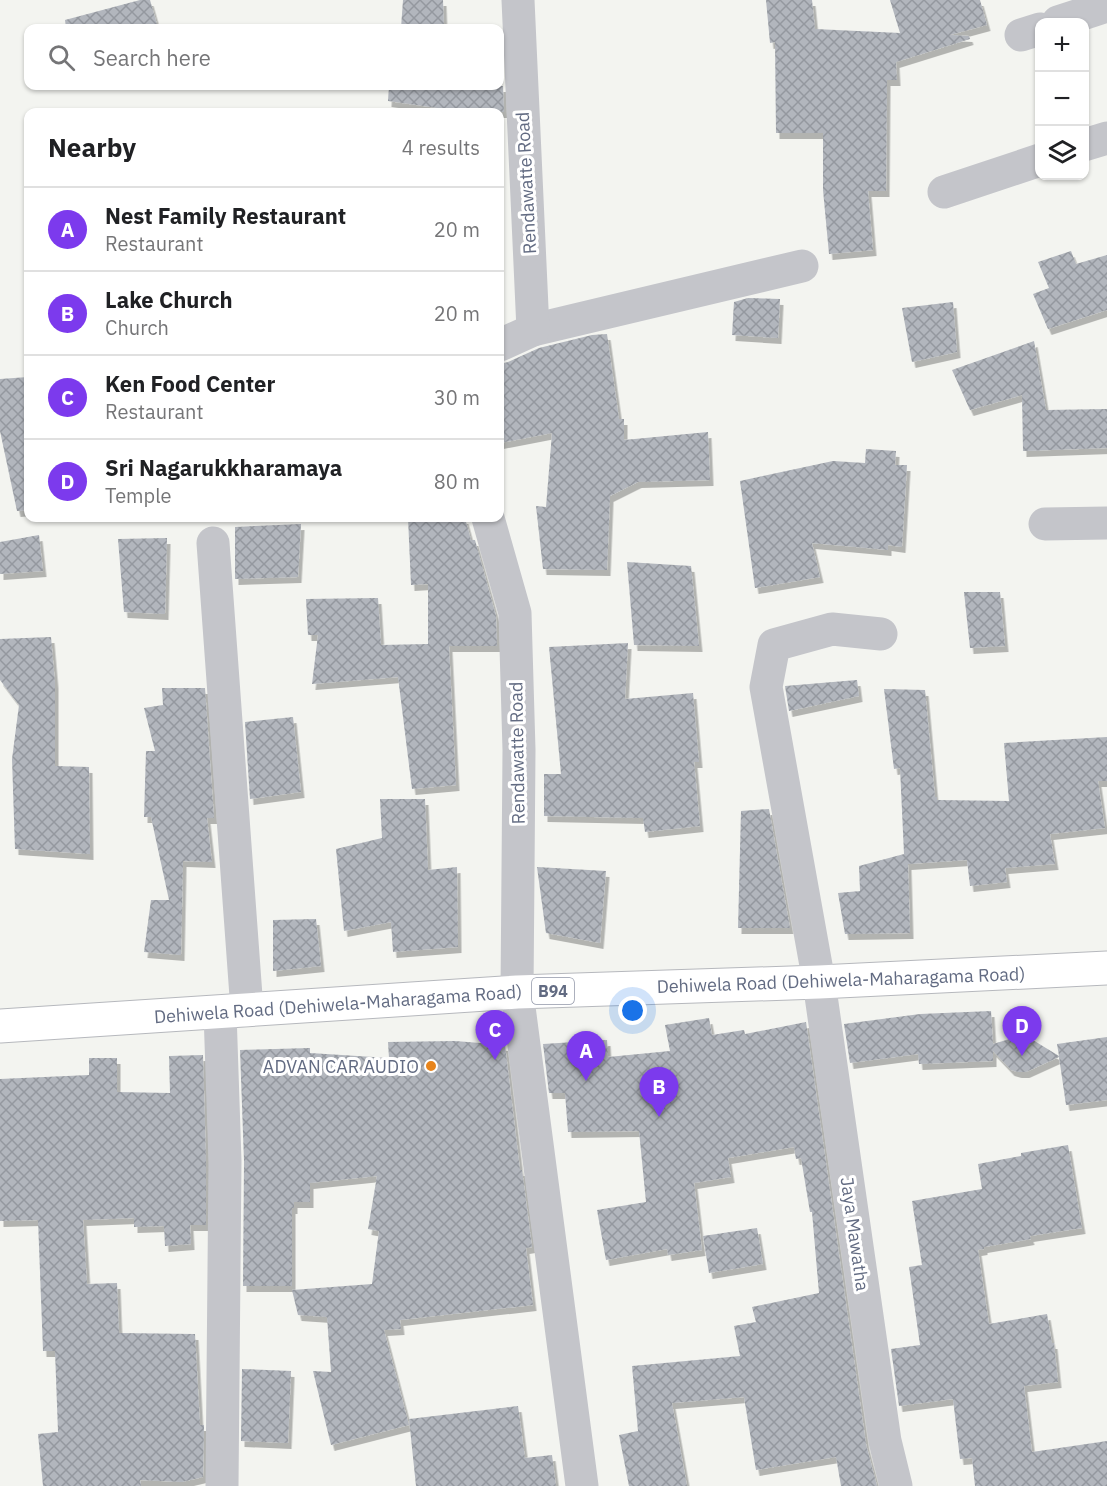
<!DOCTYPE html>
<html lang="en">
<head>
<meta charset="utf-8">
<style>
	body { margin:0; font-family:"IBM Plex Sans",sans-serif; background:#f6f6f6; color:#202124 }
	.controls { position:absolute; right:18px; top:18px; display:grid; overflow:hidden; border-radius:12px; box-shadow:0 2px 4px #0004 }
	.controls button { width:54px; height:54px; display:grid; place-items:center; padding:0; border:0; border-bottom:2px solid #e0e0e0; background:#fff; color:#202124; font:30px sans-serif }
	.you { position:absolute; left:633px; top:1011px; width:21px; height:21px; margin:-15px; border:4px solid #fff; border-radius:50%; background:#1a73e8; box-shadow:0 0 0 9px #1a73e833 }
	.badge { display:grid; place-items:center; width:39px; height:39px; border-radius:50%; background:#7c3aed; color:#fff; font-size:20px; font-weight:700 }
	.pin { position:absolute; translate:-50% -50px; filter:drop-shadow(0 2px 3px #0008) }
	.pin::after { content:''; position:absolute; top:32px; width:21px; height:18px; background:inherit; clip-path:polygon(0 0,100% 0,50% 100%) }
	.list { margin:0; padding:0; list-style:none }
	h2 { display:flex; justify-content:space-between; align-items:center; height:78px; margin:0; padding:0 24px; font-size:26px }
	h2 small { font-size:20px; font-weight:400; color:#757577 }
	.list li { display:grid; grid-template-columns:39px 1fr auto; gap:18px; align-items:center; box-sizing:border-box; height:84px; padding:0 24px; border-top:2px solid #e0e0e0 }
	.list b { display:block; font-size:22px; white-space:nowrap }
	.list p { margin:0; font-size:20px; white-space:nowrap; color:#757577 }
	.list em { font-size:20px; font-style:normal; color:#757577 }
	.icon { flex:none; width:33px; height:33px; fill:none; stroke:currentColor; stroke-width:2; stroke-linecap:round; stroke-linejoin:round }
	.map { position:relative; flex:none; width:1107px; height:1486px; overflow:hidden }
	.search { position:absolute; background:#fff; box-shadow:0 2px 4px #0004; left:24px; top:24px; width:480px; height:66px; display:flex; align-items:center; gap:15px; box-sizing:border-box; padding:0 21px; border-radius:12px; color:#757577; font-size:22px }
	.panel { position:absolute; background:#fff; box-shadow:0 2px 4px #0004; left:24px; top:108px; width:480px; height:414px; border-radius:12px }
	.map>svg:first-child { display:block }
	.building { fill:url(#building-cross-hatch); filter:url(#shadow) }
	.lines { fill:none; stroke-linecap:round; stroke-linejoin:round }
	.major-casing { stroke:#b6b8bd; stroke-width:35 }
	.minor { stroke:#c4c5ca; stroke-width:33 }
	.major { stroke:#fff; stroke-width:33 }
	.poi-dot { fill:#e7841c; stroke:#fff; stroke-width:2 }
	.labels { text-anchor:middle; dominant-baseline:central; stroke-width:6; stroke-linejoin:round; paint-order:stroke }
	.shield { fill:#fff; stroke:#9197a8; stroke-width:1.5 }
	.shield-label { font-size:16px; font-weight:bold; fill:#626b82 }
	.street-label { font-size:18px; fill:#626b82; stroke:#fff }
	.poi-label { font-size:18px; fill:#626b82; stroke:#fff; text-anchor:end }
</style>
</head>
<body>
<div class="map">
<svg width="1107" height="1486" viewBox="0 0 1107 1486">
	<defs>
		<pattern id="building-cross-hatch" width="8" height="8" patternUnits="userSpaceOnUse" patternTransform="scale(1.5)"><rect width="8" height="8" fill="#b2b6bd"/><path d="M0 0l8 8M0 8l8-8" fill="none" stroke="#94989f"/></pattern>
		<filter id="shadow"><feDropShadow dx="3.5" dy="6" stdDeviation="0" flood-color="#0004"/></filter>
	</defs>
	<rect width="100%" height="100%" fill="#f3f4f0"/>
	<g class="building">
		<polygon points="140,0 150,0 158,28 66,28 65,20"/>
		<polygon points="403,0 443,0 444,28 401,28"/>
		<polygon points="766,0 812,0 815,29 900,33 890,0 980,0 987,25 950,35 969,36 970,39 896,62 897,80 887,80 886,191 868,191 873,250 829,254 823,190 823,133 776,133 775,42 770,43"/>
		<polygon points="389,86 503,86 504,112 466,112 388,101"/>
		<polygon points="1071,251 1076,264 1107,255 1107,310 1048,329 1033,294 1049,288 1038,262"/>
		<polygon points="748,298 780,299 778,338 732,335 734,302"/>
		<polygon points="953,302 957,352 912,362 902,308"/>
		<polygon points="607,334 619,419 624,419 624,440 708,432 710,480 638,482 610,496 607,570 543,569 536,506 546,507 552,433 500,443 500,364 508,362 539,348 592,335"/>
		<polygon points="1034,341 1046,410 1107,409 1107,448 1023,451 1022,395 970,410 952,370"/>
		<polygon points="28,377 28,510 17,511 0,431 0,379"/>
		<polygon points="866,449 896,451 895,465 907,465 902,547 888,545 888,550 812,543 820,577 755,588 740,481 833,461 865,463"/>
		<polygon points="408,518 465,518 471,540 475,540 496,616 497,646 449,646 456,785 412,789 398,677 312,684 318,635 308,635 306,599 378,598 381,645 428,644 428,584 411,585"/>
		<polygon points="301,524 298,577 235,579 235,527"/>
		<polygon points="39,535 43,571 0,574 0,542"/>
		<polygon points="167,538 165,614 124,612 118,539"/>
		<polygon points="627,562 691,566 699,646 634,645"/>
		<polygon points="964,592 1000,592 1005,646 970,648"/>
		<polygon points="51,637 55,683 55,766 89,767 90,854 15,849 12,759 19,705 0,680 0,639"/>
		<polygon points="628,643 625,699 693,693 699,762 694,762 700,826 645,832 643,818 544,816 544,774 561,774 549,647"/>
		<polygon points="857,680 859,696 789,711 785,686"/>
		<polygon points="162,688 205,688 214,818 207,818 212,862 183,861 181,955 144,952 151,900 169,900 151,817 144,817 146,751 155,751 144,708 163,705"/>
		<polygon points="884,689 925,690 935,797 937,797 937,800 1009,801 1004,743 1107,737 1107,781 1098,781 1105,828 1050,834 1055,864 1005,868 1007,882 970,886 967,860 908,864 910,933 845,934 838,893 860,891 859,866 904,854 900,768 894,769"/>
		<polygon points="293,717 301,792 250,799 245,722"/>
		<polygon points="380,799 425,799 428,870 457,867 458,947 393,952 391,922 344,931 336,849 382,838"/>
		<polygon points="769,809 790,928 738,928 741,811"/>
		<polygon points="537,867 606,871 600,943 546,933"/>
		<polygon points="316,919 321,966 273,971 273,920"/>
		<polygon points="991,1011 993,1044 1020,1036 1028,1037 1059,1056 1057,1044 1107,1037 1107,1100 1066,1105 1059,1057 1026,1072 1018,1072 1011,1070 993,1051 993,1061 919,1064 918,1054 850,1063 844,1024 920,1014"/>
		<polygon points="709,1018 712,1035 744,1030 745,1034 806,1022 866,1444 877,1486 841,1486 836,1457 756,1470 744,1397 672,1403 687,1486 629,1486 619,1435 638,1431 632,1366 740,1356 734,1326 756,1322 752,1307 819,1293 812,1212 810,1212 801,1158 796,1159 794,1147 728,1158 731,1177 694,1183 702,1250 668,1255 667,1249 606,1260 597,1210 646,1202 639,1131 568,1132 565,1093 549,1093 543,1044 607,1040 608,1057 670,1051 665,1025"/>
		<polygon points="455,1041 505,1045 520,1170 522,1170 532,1247 526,1248 533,1305 400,1320 401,1329 384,1330 409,1425 331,1445 313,1371 331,1372 327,1317 298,1315 292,1290 372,1284 379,1231 368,1229 377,1176 310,1183 310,1202 294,1202 294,1208 292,1208 292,1286 243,1286 244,1161 240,1050 310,1048 310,1053 389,1058 388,1042"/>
		<polygon points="203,1055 206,1161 206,1225 190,1225 191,1244 165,1246 164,1226 134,1227 134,1218 83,1220 87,1284 117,1283 119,1333 195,1334 200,1425 204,1425 203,1477 182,1482 140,1480 141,1486 43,1486 38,1434 58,1432 55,1351 43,1351 38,1220 0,1221 0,1079 89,1075 89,1058 117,1058 117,1092 170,1093 169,1056"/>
		<polygon points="1068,1145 1082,1228 1030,1236 1031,1239 984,1247 984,1249 978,1250 989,1324 1047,1314 1052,1343 1054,1343 1058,1382 1024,1386 1032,1452 1107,1441 1107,1486 975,1486 972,1458 960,1459 953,1399 899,1406 891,1349 920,1345 909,1267 922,1265 912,1201 982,1189 978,1164 1021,1156 1021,1153"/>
		<polygon points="757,1228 763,1264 709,1273 703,1236"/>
		<polygon points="242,1369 291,1371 288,1443 241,1441"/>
		<polygon points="518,1406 525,1458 552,1455 556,1486 416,1486 409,1419"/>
	</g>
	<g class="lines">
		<defs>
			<polyline id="major" points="0,1026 517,992 819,982 1107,968"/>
		</defs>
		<use href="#major" class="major-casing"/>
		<g class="minor">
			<polyline points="1058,22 1107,6"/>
			<polyline points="1021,35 1040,29"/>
			<polyline points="1084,145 1107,138"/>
			<polyline points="944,192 1040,160"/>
			<polyline points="533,330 802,266"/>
			<polyline points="500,345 533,330 518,0"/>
			<polyline points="488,518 515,613 519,750 517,992 582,1486"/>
			<polyline points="1045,524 1107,523"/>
			<polyline points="213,543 247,1010"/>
			<polyline points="881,634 832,629 774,645 766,687 819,982 885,1441 896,1486"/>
			<polyline points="220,1012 225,1161 222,1486"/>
		</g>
		<use href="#major" class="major"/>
	</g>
	<circle class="poi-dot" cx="431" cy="1066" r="6"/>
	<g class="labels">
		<rect class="shield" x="532" y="978" width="42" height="26" rx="4.5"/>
		<g class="shield-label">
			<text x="553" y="991">B94</text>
		</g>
		<g class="street-label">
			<text transform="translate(526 183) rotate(-93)">Rendawatte Road</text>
			<text transform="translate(517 753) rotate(-91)">Rendawatte Road</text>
			<text transform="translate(841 980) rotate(-2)">Dehiwela Road (Dehiwela-Maharagama Road)</text>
			<text transform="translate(338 1004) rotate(-4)">Dehiwela Road (Dehiwela-Maharagama Road)</text>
			<text transform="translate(855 1234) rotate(82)">Jaya Mawatha</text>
		</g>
		<g class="poi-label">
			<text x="419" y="1066">ADVAN CAR AUDIO</text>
		</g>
	</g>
</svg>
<div class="controls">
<button>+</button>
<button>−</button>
<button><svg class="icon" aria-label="layers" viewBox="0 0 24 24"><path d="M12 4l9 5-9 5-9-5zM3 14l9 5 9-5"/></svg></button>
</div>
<div class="you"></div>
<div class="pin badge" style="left:586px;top:1081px">A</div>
<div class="pin badge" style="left:659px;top:1117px">B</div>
<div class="pin badge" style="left:495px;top:1060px">C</div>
<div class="pin badge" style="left:1022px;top:1056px">D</div>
<div class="search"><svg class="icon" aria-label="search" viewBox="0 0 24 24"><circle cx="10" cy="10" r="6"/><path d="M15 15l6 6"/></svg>Search here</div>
<section class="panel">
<h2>Nearby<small>4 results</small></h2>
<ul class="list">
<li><span class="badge">A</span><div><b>Nest Family Restaurant</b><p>Restaurant</p></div><em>20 m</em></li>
<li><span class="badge">B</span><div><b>Lake Church</b><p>Church</p></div><em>20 m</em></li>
<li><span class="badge">C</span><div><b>Ken Food Center</b><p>Restaurant</p></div><em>30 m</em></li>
<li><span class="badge">D</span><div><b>Sri Nagarukkharamaya</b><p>Temple</p></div><em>80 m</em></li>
</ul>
</section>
</div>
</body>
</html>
